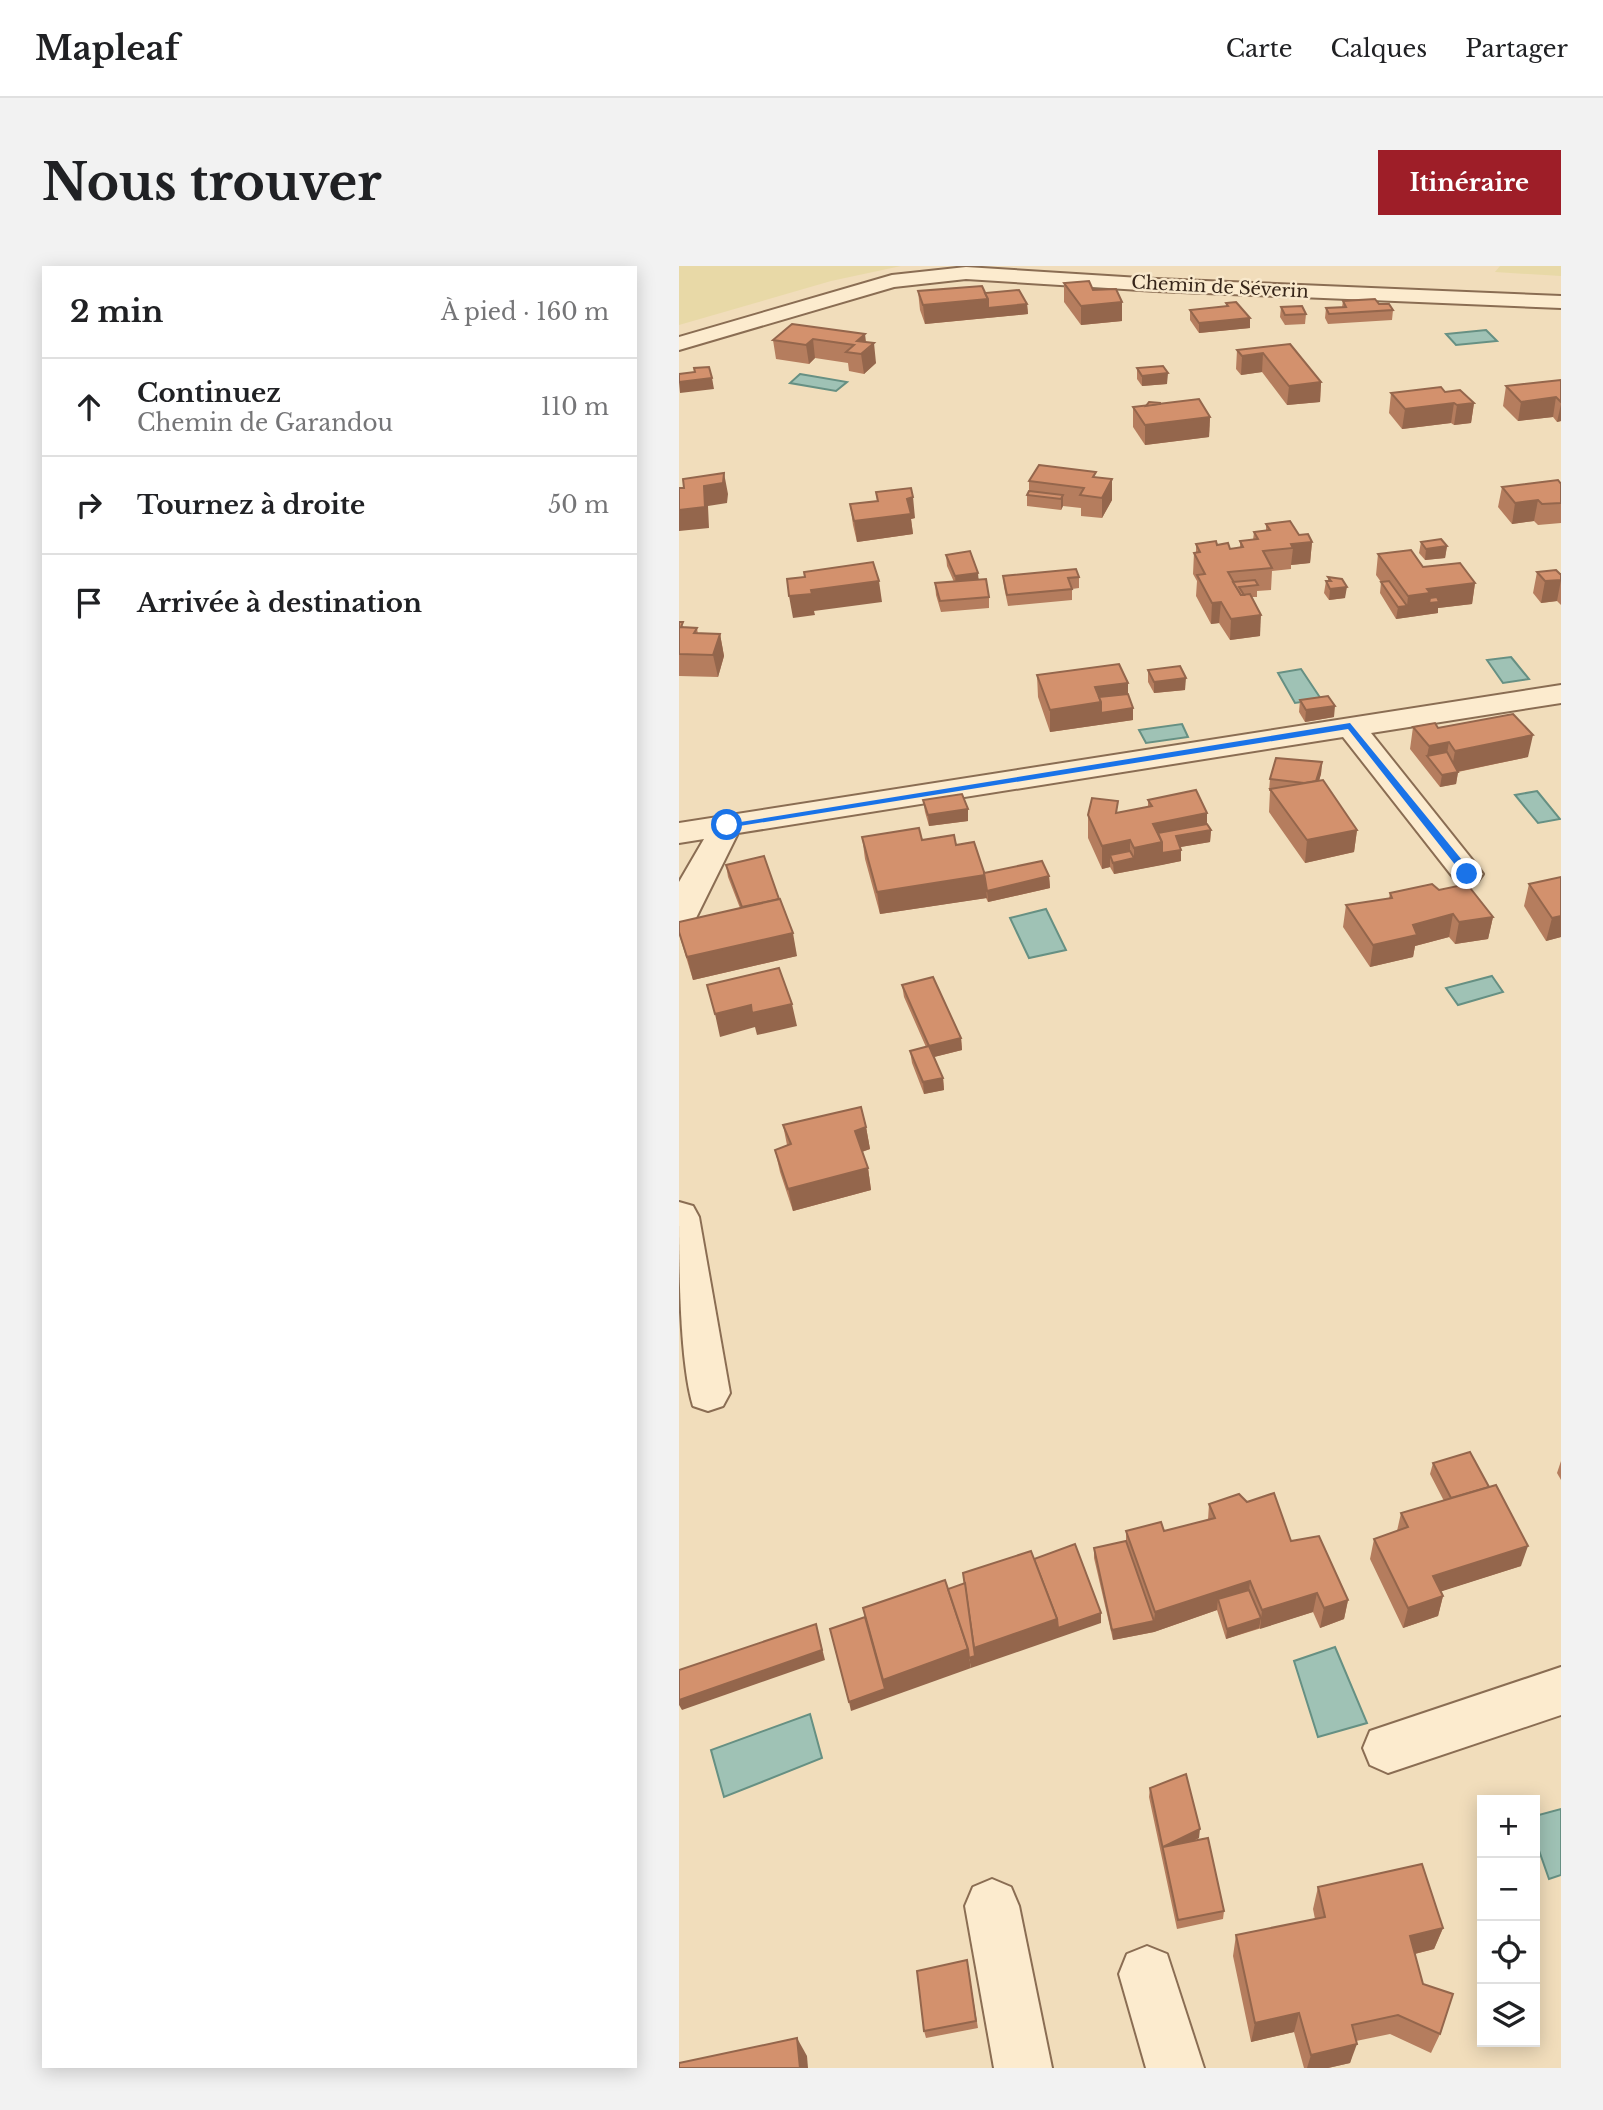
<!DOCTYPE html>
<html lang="fr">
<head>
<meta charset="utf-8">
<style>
	body { margin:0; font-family:"Libre Baskerville",serif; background:#f2f2f2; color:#202124 }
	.controls { position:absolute; right:21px; bottom:21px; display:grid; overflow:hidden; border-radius:0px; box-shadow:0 4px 18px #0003 }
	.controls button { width:63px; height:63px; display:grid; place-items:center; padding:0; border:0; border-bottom:2px solid #e0e0e0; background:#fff; color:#202124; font:35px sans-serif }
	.stop { position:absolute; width:21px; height:21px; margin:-16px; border:5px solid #1a73e8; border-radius:50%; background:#fff }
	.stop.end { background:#1a73e8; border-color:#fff; box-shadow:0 2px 7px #0008 }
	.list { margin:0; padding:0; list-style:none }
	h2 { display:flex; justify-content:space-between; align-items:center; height:91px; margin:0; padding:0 28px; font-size:30px }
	h2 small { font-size:23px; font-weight:400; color:#757577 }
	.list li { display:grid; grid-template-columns:46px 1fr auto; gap:21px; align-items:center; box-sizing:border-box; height:98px; padding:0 28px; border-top:2px solid #e0e0e0 }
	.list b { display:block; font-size:26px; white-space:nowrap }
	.list p { margin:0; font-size:23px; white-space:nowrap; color:#757577 }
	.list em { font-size:23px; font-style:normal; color:#757577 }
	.icon { flex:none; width:38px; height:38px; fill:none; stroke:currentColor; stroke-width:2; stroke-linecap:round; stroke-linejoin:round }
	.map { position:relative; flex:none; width:882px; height:1802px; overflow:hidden; border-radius:0px }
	header { display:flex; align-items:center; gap:42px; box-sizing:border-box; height:98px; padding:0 35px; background:#fff; border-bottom:2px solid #e0e0e0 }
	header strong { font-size:33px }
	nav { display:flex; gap:38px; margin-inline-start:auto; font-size:24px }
	.intro { display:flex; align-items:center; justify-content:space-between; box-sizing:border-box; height:168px; padding:0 42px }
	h1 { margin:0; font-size:49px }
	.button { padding:18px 32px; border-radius:0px; background:#9e1e28; color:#fff; font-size:24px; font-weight:700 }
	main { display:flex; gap:42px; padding:0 42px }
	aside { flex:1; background:#fff; border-radius:0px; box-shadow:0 4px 18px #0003 }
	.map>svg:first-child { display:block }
	.farmland { fill:#e8d9a7 }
	.water { fill:#9fc2b5; stroke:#669083; stroke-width:2 }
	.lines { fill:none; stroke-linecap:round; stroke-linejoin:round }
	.minor-casing { stroke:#8a6d53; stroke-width:4 }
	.minor { fill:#fcebce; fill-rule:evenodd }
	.wall { fill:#b57d5e }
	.shaded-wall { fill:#94664c }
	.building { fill:#d3916d; stroke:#94664c; stroke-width:2 }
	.route { fill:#1a73e8 }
	.labels { text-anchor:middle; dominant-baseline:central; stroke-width:5; stroke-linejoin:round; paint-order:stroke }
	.far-street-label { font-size:18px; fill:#37261a; stroke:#f8e8cb }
</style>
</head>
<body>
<header>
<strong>Mapleaf</strong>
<nav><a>Carte</a><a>Calques</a><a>Partager</a></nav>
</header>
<div class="intro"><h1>Nous trouver</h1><a class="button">Itinéraire</a></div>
<main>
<aside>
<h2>2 min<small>À pied · 160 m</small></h2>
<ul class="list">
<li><svg class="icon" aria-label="ahead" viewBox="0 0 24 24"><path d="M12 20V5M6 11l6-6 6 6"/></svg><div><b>Continuez</b><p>Chemin de Garandou</p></div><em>110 m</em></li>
<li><svg class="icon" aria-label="right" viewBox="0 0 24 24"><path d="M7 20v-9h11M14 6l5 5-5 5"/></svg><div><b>Tournez à droite</b></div><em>50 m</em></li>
<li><svg class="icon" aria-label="arrive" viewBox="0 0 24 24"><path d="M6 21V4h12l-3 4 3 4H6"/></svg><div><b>Arrivée à destination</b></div></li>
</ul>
</aside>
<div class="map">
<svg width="882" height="1802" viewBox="0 0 882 1802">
	<rect width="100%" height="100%" fill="#f1ddbb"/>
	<g class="farmland">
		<polygon points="0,0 222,0 152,15 0,59"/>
		<polygon points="821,0 882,0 882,10 816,6"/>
	</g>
	<g class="water">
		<polygon points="807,64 818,75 777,79 767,68"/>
		<polygon points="121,108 168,116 157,125 111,117"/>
		<polygon points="832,391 850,413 824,417 808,394"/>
		<polygon points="622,403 642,433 616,437 599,407"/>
		<polygon points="503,458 509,471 467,477 460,464"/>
		<polygon points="858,525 881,553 859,557 836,529"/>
		<polygon points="367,643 387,684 350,692 331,652"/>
		<polygon points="813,710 824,726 779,739 767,722"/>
		<polygon points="656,1381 688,1457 639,1471 615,1395"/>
		<polygon points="131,1448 143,1492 45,1531 32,1484"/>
		<polygon points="882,1543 882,1609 870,1613 856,1573 856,1550"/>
	</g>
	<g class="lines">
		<defs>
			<g id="minor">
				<polygon points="287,1 477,13 882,30 882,42 477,25 287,13 215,21 0,84 0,71 213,9"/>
				<polygon points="882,419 882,437 692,467 799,601 804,608 799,615 788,618 777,615 664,471 59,567 17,652 12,660 0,663 0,616 25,573 0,577 0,557"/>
				<path d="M0,936L14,940L20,951L51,1127L44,1140L29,1145L14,1140C0,1094 0,990 0,936Z"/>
				<polygon points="882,1401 882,1449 709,1507 691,1499 684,1482 691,1465"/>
				<polygon points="313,1613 332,1621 340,1640 373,1802 315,1802 286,1640 294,1621"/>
				<polygon points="468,1680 488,1688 525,1802 467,1802 440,1708 448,1688"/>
			</g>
		</defs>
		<use href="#minor" class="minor-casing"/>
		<use href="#minor" class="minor"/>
	</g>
	<g class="wall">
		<polygon points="385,17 414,24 443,36 443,55 402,59 385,36"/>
		<polygon points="239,25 306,27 348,38 349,48 246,58 241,44"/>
		<polygon points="664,35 700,38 714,44 713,54 649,58 646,52 647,42 663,41"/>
		<polygon points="547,37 571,62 520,67 511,54 511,44 547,40"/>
		<polygon points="602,41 627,48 626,58 606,59 601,51"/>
		<polygon points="113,58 187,76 197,97 185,108 170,105 169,97 136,92 130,98 97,93 94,74"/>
		<polygon points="611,78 642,116 641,136 608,139 583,106 562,109 557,103 558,84"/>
		<polygon points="458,102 488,118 463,120 458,113"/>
		<polygon points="882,114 882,155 878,156 874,151 839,155 824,140 827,120"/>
		<polygon points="766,126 795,137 792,157 775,159 772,157 723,163 710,147 712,127"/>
		<polygon points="454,141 531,151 530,171 466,179 454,161"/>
		<polygon points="417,211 433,234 423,252 402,250 402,242 384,240 382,244 348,240 348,229 350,225 350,215"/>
		<polygon points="882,218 882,257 859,259 855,255 833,258 819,241 823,221"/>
		<polygon points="197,226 236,252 232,253 234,268 178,276 174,259 171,238 198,235"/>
		<polygon points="587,258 620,269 633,276 631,297 612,299 612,303 593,305 592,324 578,325 578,331 573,331 581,370 551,374 540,357 532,358 517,330 518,315 514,308 515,287 517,286 517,278 538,279 551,283 561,282 561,275 574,274 575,266 587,265"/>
		<polygon points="742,276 768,280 766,292 746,294 740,287"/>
		<polygon points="699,288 796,317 793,338 759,342 759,347 717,353 701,327 702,316 697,309"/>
		<polygon points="267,289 300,313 310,331 310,342 262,346 257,329 256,317 275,316 268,300"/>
		<polygon points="858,306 882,308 882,339 878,335 862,337 854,327"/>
		<polygon points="324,310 400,311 400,322 393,323 393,334 329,340 325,321"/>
		<polygon points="649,311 666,332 650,334 645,327 647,315 649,315"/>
		<polygon points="0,356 5,361 18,362 19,368 41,368 45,390 39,411 0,410"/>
		<polygon points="469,404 506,424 475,427 469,416"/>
		<polygon points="358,409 449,417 449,428 454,454 371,466 359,431"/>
		<polygon points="621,434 655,451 626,456 620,446"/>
		<polygon points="734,461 759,462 849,491 779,506 777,518 761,521 731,483"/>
		<polygon points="643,496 642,508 640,515 678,564 675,586 626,597 590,546 591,525 590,525 591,513"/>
		<polygon points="244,534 289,555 250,560 246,546"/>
		<polygon points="469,534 528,547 528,558 532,564 531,576 501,581 502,595 435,608 431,601 423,603 409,572 409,549 439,547 469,541"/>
		<polygon points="183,571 243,574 277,579 305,607 370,610 371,622 309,636 307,632 201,648 186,593"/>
		<polygon points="47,599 118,690 14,714 0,668 0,656 61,642 49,611"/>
		<polygon points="882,611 882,671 867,675 845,640 850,618"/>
		<polygon points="760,624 814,651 809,673 776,678 770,671 736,680 734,691 691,701 664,661 667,639 710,633 711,627"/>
		<polygon points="223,719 282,772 283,784 255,791 264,812 265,824 245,828 233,797 231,785 247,781 225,731"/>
		<polygon points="104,859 187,861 191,883 183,886 189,902 192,924 114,945 101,906 96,884 108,879"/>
		<polygon points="882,1195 882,1214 878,1207"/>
		<polygon points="754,1197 842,1300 762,1325 764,1330 759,1350 724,1362 691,1293 695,1273 718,1265 722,1247 765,1235 751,1208"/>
		<polygon points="568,1236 612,1275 669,1334 665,1353 641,1362 634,1346 547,1373 538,1344 475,1366 434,1374 415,1292 415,1282 447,1275 447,1265 485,1265 529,1254 530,1238"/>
		<polygon points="471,1522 520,1572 514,1575 545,1645 544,1653 498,1663 470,1531"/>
		<polygon points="639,1621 764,1662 755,1683 736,1688 744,1718 761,1768 752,1787 711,1768 677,1775 671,1797 649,1802 625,1802 615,1766 572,1776 554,1690 557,1669 636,1653 634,1643"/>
		<polygon points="289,1702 299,1762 247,1772 245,1765"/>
	</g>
	<g class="shaded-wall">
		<polygon points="309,33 348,38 349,48 246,58 244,39"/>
		<polygon points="443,36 443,55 402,59 402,40"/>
		<polygon points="571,52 571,62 520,67 520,57"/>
		<polygon points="186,68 188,84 195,77 197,97 185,108 182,88 178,75"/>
		<polygon points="134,73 136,92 130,98 127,79"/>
		<polygon points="584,87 583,106 562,109 563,90"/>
		<polygon points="489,107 488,118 463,120 463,110"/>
		<polygon points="33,112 35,123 1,127 0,116"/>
		<polygon points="642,116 641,136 608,139 610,120"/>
		<polygon points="877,131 874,151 839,155 842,136"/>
		<polygon points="775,137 772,157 723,163 726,143"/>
		<polygon points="795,137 792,157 775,159 778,139"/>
		<polygon points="882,138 882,155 878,156"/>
		<polygon points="531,151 530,171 466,179 466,159"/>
		<polygon points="45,207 49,228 48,237 29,240 30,262 0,265 0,244 25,220"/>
		<polygon points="433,213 433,234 423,252 423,232"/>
		<polygon points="384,229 384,240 382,244 382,233"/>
		<polygon points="234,231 236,252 232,253 234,268 178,276 175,255 228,233"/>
		<polygon points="859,234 855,255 833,258 836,237"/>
		<polygon points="633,276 631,297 612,299 614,282 612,278"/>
		<polygon points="768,280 766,292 746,294 747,283"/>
		<polygon points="299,307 300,318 277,321 276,310"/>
		<polygon points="882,314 878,335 862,337 866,315"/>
		<polygon points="200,315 203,336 135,345 136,349 114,352 110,330 132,324"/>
		<polygon points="796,317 793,338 759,342 759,347 717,353 719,341 728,340 729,330 748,323"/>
		<polygon points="668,321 666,332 650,334 651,323"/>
		<polygon points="542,336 540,357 532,358 533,337"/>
		<polygon points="582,349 581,370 551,374 552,353"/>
		<polygon points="41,368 45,390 39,411 34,389"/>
		<polygon points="507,412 506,424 475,427 475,416"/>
		<polygon points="449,417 449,439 454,442 454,454 371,466 371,444 416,421"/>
		<polygon points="656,440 655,451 626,456 627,444"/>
		<polygon points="854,469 849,491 772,507 776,485"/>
		<polygon points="770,476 766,498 748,490 750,480"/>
		<polygon points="643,496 642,508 635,531 636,519"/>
		<polygon points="779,506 777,518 761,521 763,509"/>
		<polygon points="289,543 289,555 250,560 249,549"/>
		<polygon points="528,547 528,565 532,564 531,576 496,582 483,578 483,599 435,608 434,597 431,589 431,601 423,603 423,580 451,574 451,593 455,592 455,582 474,558"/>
		<polygon points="678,564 675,586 626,597 628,574"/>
		<polygon points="502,584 502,595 483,599 483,587"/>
		<polygon points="306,609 308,632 201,648 198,626"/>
		<polygon points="370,610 371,622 309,636 308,625"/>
		<polygon points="774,648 770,671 736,680 734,691 691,701 694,679 734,659"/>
		<polygon points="882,650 882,671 867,675 873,652"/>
		<polygon points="814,651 809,673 776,678 780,656"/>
		<polygon points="114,667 118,690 14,714 8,691"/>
		<polygon points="113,738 118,760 78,769 76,761 41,771 36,748 72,739"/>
		<polygon points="282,772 283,784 251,792 250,780"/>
		<polygon points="264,812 265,824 245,828 244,816"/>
		<polygon points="187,861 191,883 179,887 176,865"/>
		<polygon points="189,902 192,924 114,945 109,923"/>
		<polygon points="849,1280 842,1300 748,1330 754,1310"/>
		<polygon points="571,1315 569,1334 539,1333 538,1344 475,1366 434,1374 433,1364 475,1355 476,1346"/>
		<polygon points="638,1327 634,1346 581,1363 583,1344"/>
		<polygon points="764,1330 759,1350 724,1362 729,1342"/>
		<polygon points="669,1334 665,1353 641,1362 645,1342"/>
		<polygon points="422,1347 422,1357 292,1402 290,1392 295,1382 378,1353"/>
		<polygon points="582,1352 580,1362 547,1373 548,1363"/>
		<polygon points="137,1358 146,1394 3,1444 0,1439 0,1434"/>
		<polygon points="289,1383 292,1402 172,1445 170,1436 204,1414"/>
		<polygon points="521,1563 520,1572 485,1589 484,1581"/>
		<polygon points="764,1662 755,1683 723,1691 731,1670"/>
		<polygon points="620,1747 615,1766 572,1776 576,1757"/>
		<polygon points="118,1772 128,1790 129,1802 121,1802"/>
		<polygon points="678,1778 671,1797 649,1802 628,1802 632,1789"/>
	</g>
	<g class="building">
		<polygon points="410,15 414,24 437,23 443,36 402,40 385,17"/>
		<polygon points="303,20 309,33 244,39 239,25"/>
		<polygon points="340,24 348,38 309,42 309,33 306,27"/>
		<polygon points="696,33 700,38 710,38 714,44 650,48 647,42 667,41 664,35"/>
		<polygon points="557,36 571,52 520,57 511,44 549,40 547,37"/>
		<polygon points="623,40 627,48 606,49 602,41"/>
		<polygon points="113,58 186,68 178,75 195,77 182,88 167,86 175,79 134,73 127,79 94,74"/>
		<polygon points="611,78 642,116 610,120 584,87 563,90 558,84"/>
		<polygon points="484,100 489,107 463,110 458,102"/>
		<polygon points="30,101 33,112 0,116 0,108 16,106 15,102"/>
		<polygon points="882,114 882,136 877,131 842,136 827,120"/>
		<polygon points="762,121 766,126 781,124 795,137 778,139 775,137 726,143 712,127"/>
		<polygon points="520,133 531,151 466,159 454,141"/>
		<polygon points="470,136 481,137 481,138 467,140"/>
		<polygon points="360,199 417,206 414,211 433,213 423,232 401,229 405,222 350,215"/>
		<polygon points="45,207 44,217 25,220 26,241 0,244 0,222 5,222 4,213"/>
		<polygon points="879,214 882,218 882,237 863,238 859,234 836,237 823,221"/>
		<polygon points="232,222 234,231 228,233 232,248 175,255 171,238 199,235 197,226"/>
		<polygon points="350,225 384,229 382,233 348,229"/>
		<polygon points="611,255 620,269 629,268 633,276 612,278 614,282 584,285 593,302 549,306 562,329 571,328 582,349 552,353 542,336 533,337 518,309 526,308 515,287 521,286 517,278 537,275 538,279 549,277 551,283 564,281 561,275 579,273 575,266 591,264 587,258"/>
		<polygon points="762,273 768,280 747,283 742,276"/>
		<polygon points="732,284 744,301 781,297 796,317 748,323 751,327 729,330 699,288"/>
		<polygon points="291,285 299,307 276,310 267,289"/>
		<polygon points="194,296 200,315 132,324 133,328 110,330 108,313 126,311 125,306"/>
		<polygon points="397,303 400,311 389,312 393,323 328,329 324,310"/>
		<polygon points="877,304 881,308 882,308 882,314 866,315 858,306"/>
		<polygon points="649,311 663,313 668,321 651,323 647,315 652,315"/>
		<polygon points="307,313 310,331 261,335 256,317"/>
		<polygon points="576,314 579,319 560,321 565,329 562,329 554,316"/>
		<polygon points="710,315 728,340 719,341 702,316"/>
		<polygon points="758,331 760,336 750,337 751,332"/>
		<polygon points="0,356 4,356 2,361 18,362 15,367 41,368 34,389 0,388"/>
		<polygon points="440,398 449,417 416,421 422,436 371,444 358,409"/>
		<polygon points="501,400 507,412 475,416 469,404"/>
		<polygon points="449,428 454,442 422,447 422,436 420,431"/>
		<polygon points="649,430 656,440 627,444 621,434"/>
		<polygon points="834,448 854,469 776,485 770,476 750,480 734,461 756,457 759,462"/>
		<polygon points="768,486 779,506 763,509 748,490"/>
		<polygon points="597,492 643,496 637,515 625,517 591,513"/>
		<polygon points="644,514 678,564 628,574 591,523"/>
		<polygon points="517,524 528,547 474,558 483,576 455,582 451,574 423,580 409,549 413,532 439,535 437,547 473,540 469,534"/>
		<polygon points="283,528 289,543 249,549 244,534"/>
		<polygon points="528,558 532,564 497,570 502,584 483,587 483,576 479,567"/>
		<polygon points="240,562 243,574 275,569 277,579 295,576 306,609 198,626 183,571"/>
		<polygon points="451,585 455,592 434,597 431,589"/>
		<polygon points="85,590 100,633 63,641 47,599"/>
		<polygon points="363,595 370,610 308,625 305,607"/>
		<polygon points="882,611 882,650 873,652 850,618"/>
		<polygon points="753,618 760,624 788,618 814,651 780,656 774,648 734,659 738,669 694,679 667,639 713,632 711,627"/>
		<polygon points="101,633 114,667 8,691 0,666 0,656"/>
		<polygon points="100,702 113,738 73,747 72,739 36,748 28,719"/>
		<polygon points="254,711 282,772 250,780 223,719"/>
		<polygon points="250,780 264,812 244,816 231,785"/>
		<polygon points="182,841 187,861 176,865 189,902 109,923 96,884 112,878 104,859"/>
		<polygon points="791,1186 810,1221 772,1232 754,1197"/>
		<polygon points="817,1219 849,1280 754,1310 764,1330 729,1342 695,1273 729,1261 722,1247"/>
		<polygon points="595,1227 612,1275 640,1270 669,1334 645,1342 638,1327 583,1344 571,1315 476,1346 447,1265 482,1256 485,1265 536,1252 530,1238 560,1228 568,1236"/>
		<polygon points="447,1275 475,1355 433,1364 415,1282"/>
		<polygon points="396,1278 422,1347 379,1362 378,1353 355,1293"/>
		<polygon points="352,1285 378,1353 295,1382 284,1307"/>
		<polygon points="266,1314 289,1383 204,1414 184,1342"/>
		<polygon points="286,1317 296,1390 290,1392 289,1383 269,1323"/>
		<polygon points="570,1324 582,1352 548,1363 539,1333"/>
		<polygon points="186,1351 206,1423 170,1436 151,1363"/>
		<polygon points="137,1358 143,1384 0,1434 0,1404"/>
		<polygon points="507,1508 521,1563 484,1581 529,1572 545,1645 499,1654 471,1522"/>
		<polygon points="743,1598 764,1662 731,1670 744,1718 774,1728 761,1768 719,1749 673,1759 678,1778 632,1789 620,1747 576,1757 557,1669 646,1651 639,1621"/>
		<polygon points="288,1694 297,1755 245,1765 238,1705"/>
		<polygon points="118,1772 121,1802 0,1802 0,1797"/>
	</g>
	<polygon class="route" points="671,457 792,605 792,610 785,610 669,463 48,562 43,559"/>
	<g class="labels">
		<g class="far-street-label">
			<text transform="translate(541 21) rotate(3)">Chemin de Séverin</text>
		</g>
	</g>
</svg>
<div class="controls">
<button>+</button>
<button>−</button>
<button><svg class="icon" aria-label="locate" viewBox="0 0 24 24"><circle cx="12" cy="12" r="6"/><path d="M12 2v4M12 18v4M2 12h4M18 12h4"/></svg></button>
<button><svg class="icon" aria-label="layers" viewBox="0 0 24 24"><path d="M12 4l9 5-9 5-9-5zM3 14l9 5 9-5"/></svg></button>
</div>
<div class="stop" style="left:48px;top:559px"></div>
<div class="stop end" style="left:788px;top:608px"></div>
</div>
</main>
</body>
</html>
